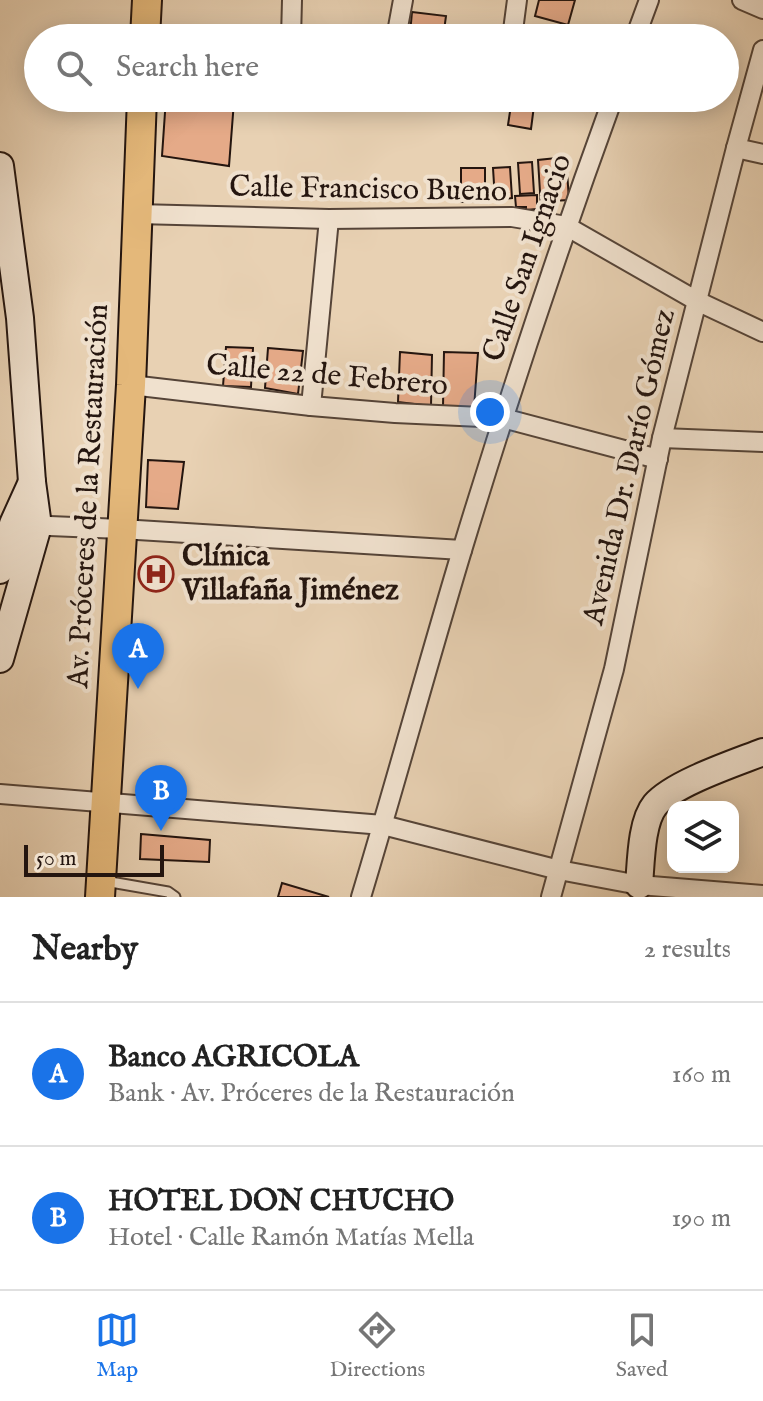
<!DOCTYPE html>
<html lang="en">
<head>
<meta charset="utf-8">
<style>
	body { margin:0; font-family:"IM FELL English",serif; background:#f2f2f2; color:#222 }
	.controls { position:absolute; right:24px; bottom:24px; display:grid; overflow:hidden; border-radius:16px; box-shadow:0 4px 20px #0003 }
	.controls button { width:72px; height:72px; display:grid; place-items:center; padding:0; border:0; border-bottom:2px solid #e0e0e0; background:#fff; color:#222; font:40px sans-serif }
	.scale { position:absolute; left:24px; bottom:20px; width:140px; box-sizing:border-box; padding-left:8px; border:4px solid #24150f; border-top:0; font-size:22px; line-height:28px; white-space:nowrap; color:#24150f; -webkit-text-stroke:6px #f0e1ce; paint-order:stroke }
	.you { position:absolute; left:490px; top:412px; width:28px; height:28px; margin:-20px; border:6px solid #fff; border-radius:50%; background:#1a73e8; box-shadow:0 0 0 12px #1a73e833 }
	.badge { display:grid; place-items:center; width:52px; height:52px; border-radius:50%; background:#1a73e8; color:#fff; font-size:26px; font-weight:700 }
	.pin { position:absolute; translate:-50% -66px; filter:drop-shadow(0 2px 4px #0008) }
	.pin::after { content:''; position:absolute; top:42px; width:28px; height:24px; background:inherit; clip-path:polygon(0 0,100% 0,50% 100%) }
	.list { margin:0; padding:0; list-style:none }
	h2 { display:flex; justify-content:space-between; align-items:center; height:104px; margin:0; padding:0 32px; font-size:34px }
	h2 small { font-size:26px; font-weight:400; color:#767676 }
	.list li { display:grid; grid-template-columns:52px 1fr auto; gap:24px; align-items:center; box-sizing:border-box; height:144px; padding:0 32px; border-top:2px solid #e0e0e0 }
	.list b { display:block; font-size:30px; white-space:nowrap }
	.list p { margin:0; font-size:26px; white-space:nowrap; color:#767676 }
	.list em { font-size:26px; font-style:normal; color:#767676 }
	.icon { flex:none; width:44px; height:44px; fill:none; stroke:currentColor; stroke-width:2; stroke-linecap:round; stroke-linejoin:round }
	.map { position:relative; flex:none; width:763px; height:897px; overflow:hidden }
	.search { position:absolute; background:#fff; box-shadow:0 4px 20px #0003; left:24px; right:24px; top:24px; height:88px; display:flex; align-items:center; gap:20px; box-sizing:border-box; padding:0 28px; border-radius:44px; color:#767676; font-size:30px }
	.sheet { height:392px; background:#fff }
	nav { display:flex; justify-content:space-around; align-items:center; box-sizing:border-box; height:112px; border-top:2px solid #e0e0e0; background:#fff; font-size:22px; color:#767676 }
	nav a { display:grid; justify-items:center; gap:4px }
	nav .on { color:#1a73e8 }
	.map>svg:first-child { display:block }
	.building { fill:#e5aa88; stroke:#24150f; stroke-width:2 }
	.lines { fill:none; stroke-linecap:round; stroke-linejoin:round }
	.lane-casing { stroke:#554438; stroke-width:13 }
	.street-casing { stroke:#554438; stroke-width:22 }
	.secondary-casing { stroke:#24150f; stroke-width:30 }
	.primary-casing { stroke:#24150f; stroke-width:32 }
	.lane { stroke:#f0e1ce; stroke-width:9 }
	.street { stroke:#f0e1ce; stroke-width:18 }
	.secondary { stroke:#f0e1ce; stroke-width:26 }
	.primary { stroke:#e4b87a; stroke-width:28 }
	.labels { text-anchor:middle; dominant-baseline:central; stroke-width:8; stroke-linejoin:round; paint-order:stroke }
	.street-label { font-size:30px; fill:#24150f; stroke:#f0e1ce }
	.poi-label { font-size:30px; font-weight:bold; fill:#24150f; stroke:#f0e1ce; text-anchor:start }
</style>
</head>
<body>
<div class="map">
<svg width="763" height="897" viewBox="0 0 763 897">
	<rect width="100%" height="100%" fill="#e8d1b3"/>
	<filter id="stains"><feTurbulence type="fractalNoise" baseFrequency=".0025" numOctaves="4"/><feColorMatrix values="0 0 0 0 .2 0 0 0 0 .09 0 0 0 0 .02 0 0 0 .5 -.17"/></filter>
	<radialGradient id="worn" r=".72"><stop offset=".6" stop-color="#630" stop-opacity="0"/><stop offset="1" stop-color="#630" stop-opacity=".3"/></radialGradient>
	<g class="building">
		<polygon points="539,0 575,0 568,25 535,16"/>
		<polygon points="412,12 446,16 443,38 410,34"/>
		<polygon points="166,98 211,98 234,101 229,166 162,156"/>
		<rect x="391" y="98" width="20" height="12"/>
		<polygon points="512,98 535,98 531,129 508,125"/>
		<polygon points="566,157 569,200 551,201 551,207 541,208 538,160"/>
		<polygon points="532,162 534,193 520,194 518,163"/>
		<polygon points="510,167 512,198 495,200 493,168"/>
		<polygon points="461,168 485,168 485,201 461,202"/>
		<polygon points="537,195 537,209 526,210 526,207 516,207 515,196"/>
		<polygon points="226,347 253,348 251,387 223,386"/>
		<polygon points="268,348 303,351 298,394 265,388"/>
		<polygon points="400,352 432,355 431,406 398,402"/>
		<polygon points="444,352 478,353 474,408 443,407"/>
		<polygon points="148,460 184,462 178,509 146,507"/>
		<polygon points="141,834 210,840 209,862 140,859"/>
		<polygon points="282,883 329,897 278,897"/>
	</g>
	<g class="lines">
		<defs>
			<polyline id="lane" points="105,881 168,892 175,897"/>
			<g id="street">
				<polyline points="742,0 763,9"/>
				<polyline points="145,37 167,38"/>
				<polyline points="291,38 292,0"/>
				<polyline points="396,38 403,0"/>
				<polyline points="512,38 517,0"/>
				<polyline points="635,38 649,0"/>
				<polyline points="736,148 763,154"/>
				<polyline points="137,214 329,219 512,217 566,226 697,301 763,332"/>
				<polyline points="131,385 311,406 395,413 503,418 658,459"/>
				<polyline points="311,406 329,219"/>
				<polyline points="662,438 763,442"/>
				<polyline points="26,525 121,529 462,550"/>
				<polyline points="0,794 383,825 559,870 639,885 763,895"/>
				<path d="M361,897C396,781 428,663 463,547C509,396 559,246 613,98"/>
				<polyline points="551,897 614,669 662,438 736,148 763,50"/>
			</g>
			<g id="secondary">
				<polyline points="0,166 20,318 32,482 38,526 0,659"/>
				<polyline points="0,570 13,524 32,482"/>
				<path d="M639,885C641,863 641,822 655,805C674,783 735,763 763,752"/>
			</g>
			<g id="primary">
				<polyline points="145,38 147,0"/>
				<polyline points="100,897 131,385 142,98"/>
			</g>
		</defs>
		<use href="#lane" class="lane-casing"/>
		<use href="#street" class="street-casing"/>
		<use href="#secondary" class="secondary-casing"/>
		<use href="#primary" class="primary-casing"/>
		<use href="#lane" class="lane"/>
		<use href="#street" class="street"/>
		<use href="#secondary" class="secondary"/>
		<use href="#primary" class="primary"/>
	</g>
	<defs>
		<symbol id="hospital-ring" viewBox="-11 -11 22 22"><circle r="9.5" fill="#f0e1ce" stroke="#8f2418" stroke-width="1.5"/><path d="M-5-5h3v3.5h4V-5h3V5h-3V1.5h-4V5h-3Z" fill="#8f2418"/></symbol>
	</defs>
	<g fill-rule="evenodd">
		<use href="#hospital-ring" x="136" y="554" width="40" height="40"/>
	</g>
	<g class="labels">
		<g class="street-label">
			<text transform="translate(368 190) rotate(1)">Calle Francisco Bueno</text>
			<text transform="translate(528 258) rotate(-71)">Calle San Ignacio</text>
			<text transform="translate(327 376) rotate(5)">Calle 22 de Febrero</text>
			<text transform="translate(630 467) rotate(-77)">Avenida Dr. Darío Gómez</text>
			<text transform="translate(89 496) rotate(-87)">Av. Próceres de la Restauración</text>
		</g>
		<g class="poi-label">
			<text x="182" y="557">Clínica<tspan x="182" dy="34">Villafaña Jiménez</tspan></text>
		</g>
	</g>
	<rect width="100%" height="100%" filter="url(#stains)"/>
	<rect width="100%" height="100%" fill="url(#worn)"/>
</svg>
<div class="controls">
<button><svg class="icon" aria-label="layers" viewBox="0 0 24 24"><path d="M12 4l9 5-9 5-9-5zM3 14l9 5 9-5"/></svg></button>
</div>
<div class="scale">50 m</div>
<div class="you"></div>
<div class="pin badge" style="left:138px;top:689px">A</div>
<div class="pin badge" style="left:161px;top:831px">B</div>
<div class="search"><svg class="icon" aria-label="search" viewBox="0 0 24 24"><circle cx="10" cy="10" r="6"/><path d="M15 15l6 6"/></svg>Search here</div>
</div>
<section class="sheet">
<h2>Nearby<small>2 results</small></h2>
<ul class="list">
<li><span class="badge">A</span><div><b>Banco AGRICOLA</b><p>Bank · Av. Próceres de la Restauración</p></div><em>160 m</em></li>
<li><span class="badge">B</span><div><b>HOTEL DON CHUCHO</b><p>Hotel · Calle Ramón Matías Mella</p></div><em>190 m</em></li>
</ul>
</section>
<nav>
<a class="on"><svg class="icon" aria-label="map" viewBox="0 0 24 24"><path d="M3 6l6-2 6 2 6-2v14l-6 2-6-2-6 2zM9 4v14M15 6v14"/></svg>Map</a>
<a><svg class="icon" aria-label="directions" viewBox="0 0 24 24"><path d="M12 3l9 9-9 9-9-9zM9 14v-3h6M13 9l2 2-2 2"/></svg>Directions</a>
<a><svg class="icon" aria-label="saved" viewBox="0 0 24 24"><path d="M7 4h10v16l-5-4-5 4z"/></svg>Saved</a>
</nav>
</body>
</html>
